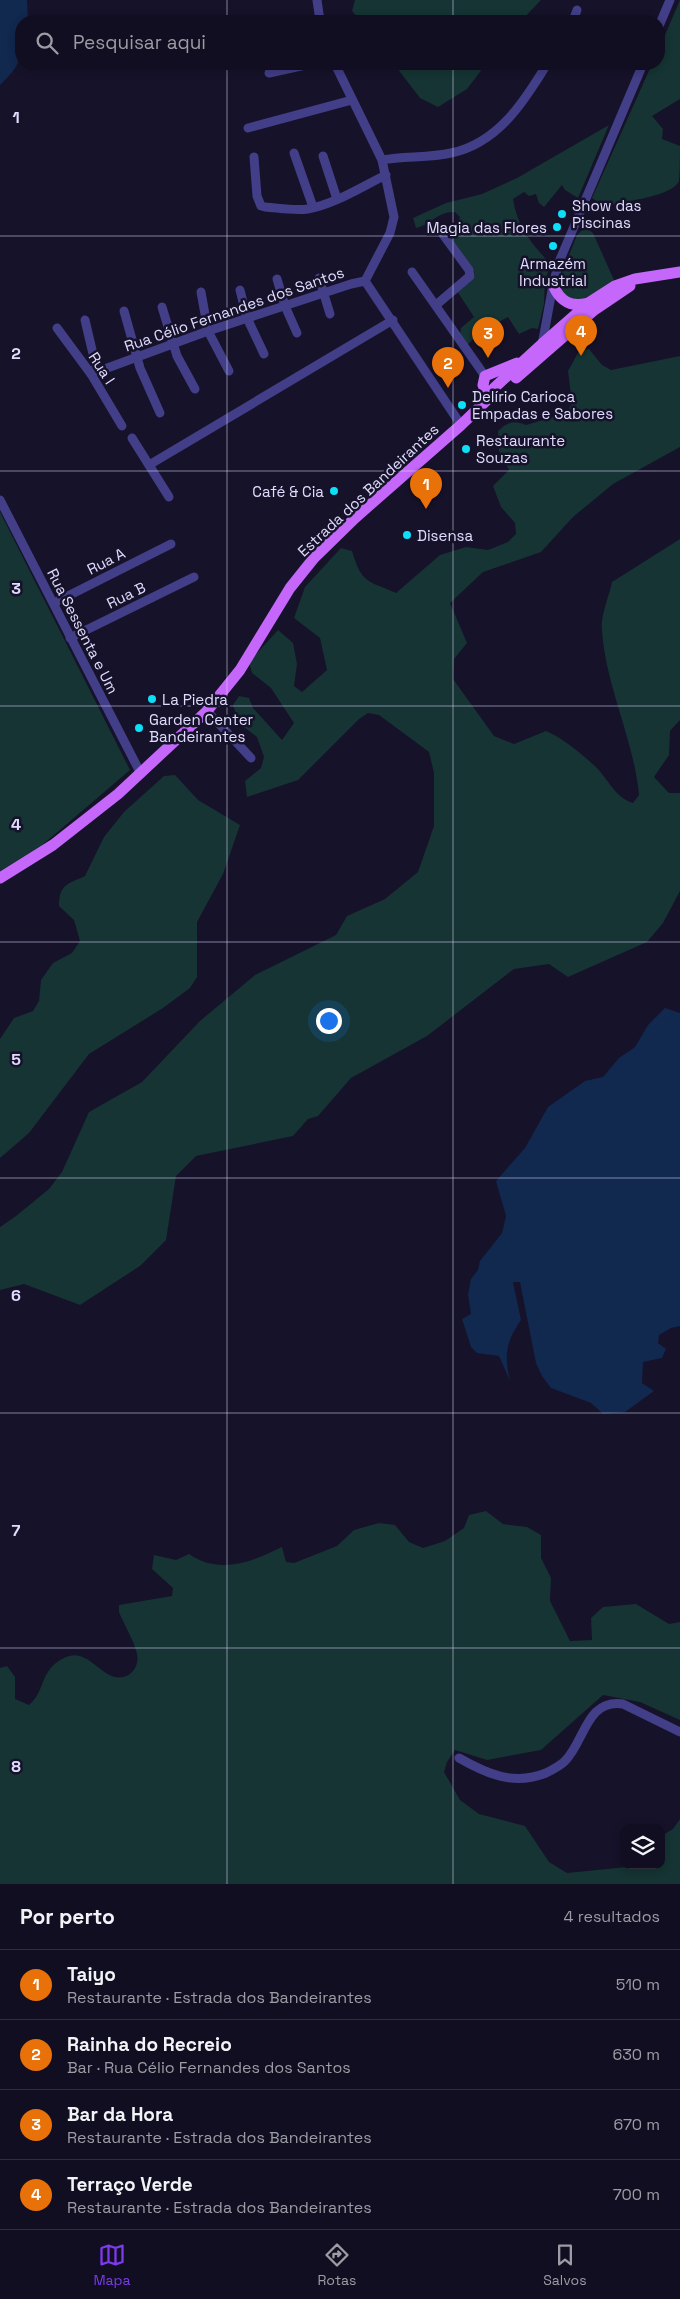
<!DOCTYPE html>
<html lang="pt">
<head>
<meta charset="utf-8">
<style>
	body { margin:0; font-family:"Space Grotesk",sans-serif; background:#191729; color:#f1f3f6 }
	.controls { position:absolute; right:15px; bottom:15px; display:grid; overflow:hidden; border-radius:10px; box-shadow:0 2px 8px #0003 }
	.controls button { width:45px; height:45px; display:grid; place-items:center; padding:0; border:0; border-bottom:1px solid #302e3e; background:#100e20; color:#f1f3f6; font:25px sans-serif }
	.you { position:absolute; left:328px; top:1020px; width:18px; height:18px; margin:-12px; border:4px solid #fff; border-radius:50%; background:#1a73e8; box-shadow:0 0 0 8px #1a73e833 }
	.badge { display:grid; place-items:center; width:32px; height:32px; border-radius:50%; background:#7c3aed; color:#fff; font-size:16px; font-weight:700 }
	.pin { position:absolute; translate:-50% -41px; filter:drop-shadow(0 1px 2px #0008) }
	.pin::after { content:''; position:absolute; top:26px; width:18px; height:15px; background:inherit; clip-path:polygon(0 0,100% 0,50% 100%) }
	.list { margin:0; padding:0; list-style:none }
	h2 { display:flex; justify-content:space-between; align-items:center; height:65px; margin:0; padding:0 20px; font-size:21px }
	h2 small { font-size:16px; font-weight:400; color:#9c9ca5 }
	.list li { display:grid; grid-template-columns:32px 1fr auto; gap:15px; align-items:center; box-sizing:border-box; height:70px; padding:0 20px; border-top:1px solid #302e3e }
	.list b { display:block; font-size:19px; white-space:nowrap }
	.list p { margin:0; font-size:16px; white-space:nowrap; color:#9c9ca5 }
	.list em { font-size:16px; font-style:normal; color:#9c9ca5 }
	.icon { flex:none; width:28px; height:28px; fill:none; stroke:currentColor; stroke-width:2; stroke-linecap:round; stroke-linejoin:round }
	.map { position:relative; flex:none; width:680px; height:1884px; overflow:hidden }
	.search { position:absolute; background:#100e20; box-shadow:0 2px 8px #0003; left:15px; right:15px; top:15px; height:55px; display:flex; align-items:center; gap:12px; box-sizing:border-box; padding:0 18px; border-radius:20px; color:#9c9ca5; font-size:19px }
	.sheet { height:345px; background:#100e20 }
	nav { display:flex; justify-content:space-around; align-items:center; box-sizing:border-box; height:70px; border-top:1px solid #302e3e; background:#100e20; font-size:14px; color:#9c9ca5 }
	nav a { display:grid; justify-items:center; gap:2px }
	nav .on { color:#7c3aed }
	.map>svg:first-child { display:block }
	.green { fill:#153433 }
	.water { fill:#11284f }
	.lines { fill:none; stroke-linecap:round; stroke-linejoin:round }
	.minor { stroke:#423e88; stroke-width:9 }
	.major { stroke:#c467fa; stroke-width:11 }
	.grid { fill:none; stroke:#e0dcfe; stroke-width:1; stroke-opacity:0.55 }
	.poi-dot { fill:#0edff8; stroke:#16122a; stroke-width:2 }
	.labels { text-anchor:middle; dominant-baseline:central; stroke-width:5; stroke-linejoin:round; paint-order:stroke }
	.poi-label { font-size:15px; fill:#e0dcfe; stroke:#16122a; text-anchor:start }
	.street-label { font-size:15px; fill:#e0dcfe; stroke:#16122a }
	.grid-label { font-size:16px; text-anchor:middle; font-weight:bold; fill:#e0dcfe; stroke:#16122a; stroke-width:5; stroke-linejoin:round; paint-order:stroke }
</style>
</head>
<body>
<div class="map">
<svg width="680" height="1884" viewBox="0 0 680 1884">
	<rect width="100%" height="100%" fill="#16122a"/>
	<g class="green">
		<polygon points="355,0 541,0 521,21 361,21 352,11"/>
		<path d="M680,0V99L652,116L663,129L662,139L680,146C680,156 680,171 679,181C673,196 626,201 610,205L601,204L592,198L652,64H659V49Z"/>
		<polygon points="394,64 486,64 467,89 438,107 420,98"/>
		<path d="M609,125L578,198L565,190L562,185L544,207L539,203L536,194L529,196L524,192L513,199C517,226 532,245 551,264L545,280L544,304L538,329L532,328L519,334L508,317L493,325H489L467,345L460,334L461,328L474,317L457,291L475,276C473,264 467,261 459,253C456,249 454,243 451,238L455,229L446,231L450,223L458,224L460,217L455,212C438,211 432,224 416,228L413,218L446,203L482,194L517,178Z"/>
		<polygon points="588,229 593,233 614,280 611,284 577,302 564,300 558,283 577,235 582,230"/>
		<path d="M589,349L602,365L611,370L680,356V447L613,484L573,517L541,552L483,572L450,603L467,643L454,659L453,679L494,736L514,744L546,731C563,738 583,755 597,768C609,781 616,798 633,803L639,795C634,740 606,687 602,631C600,616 609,597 612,582L680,539V720L670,731L669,755L654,777L669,793H680V891L663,923L647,942L568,977L549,964L514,969L427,1036L351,1078L318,1116L308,1119L293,1136L196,1156L176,1176L166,1240L140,1266L80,1305L24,1284L0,1290V1227L16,1216L49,1189L62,1172L89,1112L142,1082L200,1021L255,975L336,935L347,916L385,899L418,872L434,826V773L429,752L379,715L368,713L359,719L298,780L247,797L245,781L261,768L264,757L257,737L240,724L233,705L239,696L249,698L253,708L282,740L294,723L271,688L252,673L249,662L278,630L293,643L297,664L294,686L302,692L327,670L320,638L294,618L305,587L341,548L352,551C362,584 367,580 396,593L440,555L466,547L488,550L508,542L516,534L515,523L501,507L493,486L509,470L499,451L498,431C507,422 514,420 526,425L567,413L572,403L568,371L579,351Z"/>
		<polygon points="0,512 130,770 41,846 0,871"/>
		<path d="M175,775L198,800L240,825L223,874L197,922V977L190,988L163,1008L89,1054L29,1133L0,1158V1039L14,1018L33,1011L39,1001L41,980L53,963L72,953L80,941L74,920L59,906C59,884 68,884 85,876L104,837L124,812L164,776Z"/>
		<path d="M486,1511L503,1524L527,1527L541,1535V1558L551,1578L550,1601L570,1641L592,1640L591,1618L603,1607L636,1604L669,1624L680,1622V1720L640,1702L603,1695L541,1750L487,1760L455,1750L447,1762L444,1772L460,1800L479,1814L525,1826L549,1862L567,1873L627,1867L628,1865H661V1836L673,1829L680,1819V1884H0V1668L7,1666L15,1677V1699L29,1705C46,1691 39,1670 64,1658C85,1647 98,1673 115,1677C129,1680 140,1668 137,1654C134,1640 124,1625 119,1612V1605L172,1596L173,1588L152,1569L154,1555L176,1560L189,1554C219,1575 252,1562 282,1547L286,1562L294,1563L337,1546L354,1530L379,1523L395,1525L409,1542L423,1548L445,1541L464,1528L469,1515Z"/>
	</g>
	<g class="water">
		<path d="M0,0H27L28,21H21C21,55 26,60 0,85Z"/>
		<path d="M665,1008L680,1013V1326L671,1328L659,1335L658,1343L666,1349L662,1358L643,1362L642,1383L654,1391L625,1412L603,1414L591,1403L551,1388L542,1376L536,1363L520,1282H513L521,1320C506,1342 504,1354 510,1381L499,1356L477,1353L471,1347L462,1319L471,1314L468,1294L471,1279L478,1270L480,1261L502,1233L506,1216L496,1181L525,1148L548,1107L585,1081L603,1077L619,1058L635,1047L648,1025Z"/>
	</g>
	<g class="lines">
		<g class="minor">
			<polyline points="317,0 320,21"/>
			<polyline points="573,21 577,10"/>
			<polyline points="659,26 670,0"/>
			<polyline points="335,64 382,160 394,217 390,233 365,281"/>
			<polyline points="269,73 310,64"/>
			<polyline points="248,128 352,100"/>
			<polyline points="294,153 313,207"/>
			<polyline points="323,156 337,199"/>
			<path d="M254,157L257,196L261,206L265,207C279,208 294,211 308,209C335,204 361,187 386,175"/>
			<path d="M382,160C405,156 429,158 451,153C498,143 524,102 547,64"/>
			<polyline points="412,272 485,376"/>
			<polyline points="319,278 330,314"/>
			<polyline points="277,279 285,306 297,333"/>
			<polyline points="365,281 461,425"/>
			<polyline points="240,290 247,318 264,354"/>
			<polyline points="201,292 208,331 229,371"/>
			<polyline points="436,305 470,276 469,270 442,233"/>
			<polyline points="162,307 177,356 195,389"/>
			<polyline points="124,311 140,368 160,413"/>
			<polyline points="85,320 97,371"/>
			<polyline points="57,328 91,374 122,426"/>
			<polyline points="542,345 553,285 559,262 643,64"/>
			<polyline points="91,374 208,331 351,284 365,281"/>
			<polyline points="132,438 169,497"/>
			<polyline points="149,465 393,320"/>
			<polyline points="0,500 141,774"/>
			<polyline points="54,603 171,544"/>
			<polyline points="70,638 194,577"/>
			<polyline points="207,711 251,758"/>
			<path d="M459,1758C487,1774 514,1786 546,1773C552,1770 560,1766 565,1761C585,1741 586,1699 623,1704L680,1732"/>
		</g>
		<g class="major">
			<path d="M553,285C560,301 570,308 588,303"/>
			<polyline points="516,378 593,311 630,286"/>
			<polyline points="488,399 483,385 485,376 517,363"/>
			<polyline points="0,878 53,845 118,794 207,711 240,670 290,588 314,558 355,518 461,425 488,399 494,388 542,344 590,302 615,286 635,279 680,272"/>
		</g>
	</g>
	<path class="grid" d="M227,0V21M453,0V21M227,64V1884M453,64V1884M0,236H680M0,471H680M0,706H680M0,942H680M0,1178H680M0,1413H680M0,1648H680"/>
	<g class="poi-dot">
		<circle cx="562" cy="214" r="5"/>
		<circle cx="557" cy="227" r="5"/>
		<circle cx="553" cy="246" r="5"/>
		<circle cx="462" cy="405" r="5"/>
		<circle cx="466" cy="449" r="5"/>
		<circle cx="334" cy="491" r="5"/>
		<circle cx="407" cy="535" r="5"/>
		<circle cx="152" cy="699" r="5"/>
		<circle cx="139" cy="728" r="5"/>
	</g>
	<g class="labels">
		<g class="poi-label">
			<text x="572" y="205">Show das<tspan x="572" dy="17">Piscinas</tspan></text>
			<text x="547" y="227" text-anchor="end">Magia das Flores</text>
			<text x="553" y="263" text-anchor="middle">Armazém<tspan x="553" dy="17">Industrial</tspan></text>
			<text x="472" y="396">Delírio Carioca<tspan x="472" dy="17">Empadas e Sabores</tspan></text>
			<text x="476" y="440">Restaurante<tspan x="476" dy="17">Souzas</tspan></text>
			<text x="324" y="491" text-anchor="end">Café &amp; Cia</text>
			<text x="417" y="535">Disensa</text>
			<text x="162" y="699">La Piedra</text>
			<text x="149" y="719">Garden Center<tspan x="149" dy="17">Bandeirantes</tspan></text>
		</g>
		<g class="street-label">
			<text transform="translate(234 309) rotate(-19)">Rua Célio Fernandes dos Santos</text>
			<text transform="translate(102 368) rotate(57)">Rua I</text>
			<text transform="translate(368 490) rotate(-43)">Estrada dos Bandeirantes</text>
			<text transform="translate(106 561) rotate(-27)">Rua A</text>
			<text transform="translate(126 595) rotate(-26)">Rua B</text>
			<text transform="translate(83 631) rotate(63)">Rua Sessenta e Um</text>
		</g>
	</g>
	<g class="grid-label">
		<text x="16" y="123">1</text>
		<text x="16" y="359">2</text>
		<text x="16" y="594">3</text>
		<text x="16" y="830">4</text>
		<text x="16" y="1065">5</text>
		<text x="16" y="1301">6</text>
		<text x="16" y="1536">7</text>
		<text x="16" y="1772">8</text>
	</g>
</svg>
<div class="controls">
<button><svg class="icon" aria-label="layers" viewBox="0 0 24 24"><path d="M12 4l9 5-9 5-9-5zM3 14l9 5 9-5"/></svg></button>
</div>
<div class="you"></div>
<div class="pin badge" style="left:426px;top:509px;background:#e8710a">1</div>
<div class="pin badge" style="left:448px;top:388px;background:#e8710a">2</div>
<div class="pin badge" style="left:488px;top:358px;background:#e8710a">3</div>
<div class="pin badge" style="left:581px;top:356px;background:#e8710a">4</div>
<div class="search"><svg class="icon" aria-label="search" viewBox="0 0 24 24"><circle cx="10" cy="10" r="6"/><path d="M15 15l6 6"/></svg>Pesquisar aqui</div>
</div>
<section class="sheet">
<h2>Por perto<small>4 resultados</small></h2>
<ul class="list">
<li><span class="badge" style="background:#e8710a">1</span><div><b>Taiyo</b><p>Restaurante · Estrada dos Bandeirantes</p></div><em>510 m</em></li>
<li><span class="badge" style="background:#e8710a">2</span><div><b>Rainha do Recreio</b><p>Bar · Rua Célio Fernandes dos Santos</p></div><em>630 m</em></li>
<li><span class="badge" style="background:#e8710a">3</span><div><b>Bar da Hora</b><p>Restaurante · Estrada dos Bandeirantes</p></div><em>670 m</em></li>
<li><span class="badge" style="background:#e8710a">4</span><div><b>Terraço Verde</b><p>Restaurante · Estrada dos Bandeirantes</p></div><em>700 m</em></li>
</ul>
</section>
<nav>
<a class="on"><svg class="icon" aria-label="map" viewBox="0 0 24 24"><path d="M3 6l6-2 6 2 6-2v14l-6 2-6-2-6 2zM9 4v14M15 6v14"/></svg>Mapa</a>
<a><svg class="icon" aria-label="directions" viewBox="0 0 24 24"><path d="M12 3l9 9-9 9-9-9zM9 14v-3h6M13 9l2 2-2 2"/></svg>Rotas</a>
<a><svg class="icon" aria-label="saved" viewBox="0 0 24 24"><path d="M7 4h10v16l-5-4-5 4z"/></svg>Salvos</a>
</nav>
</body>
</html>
